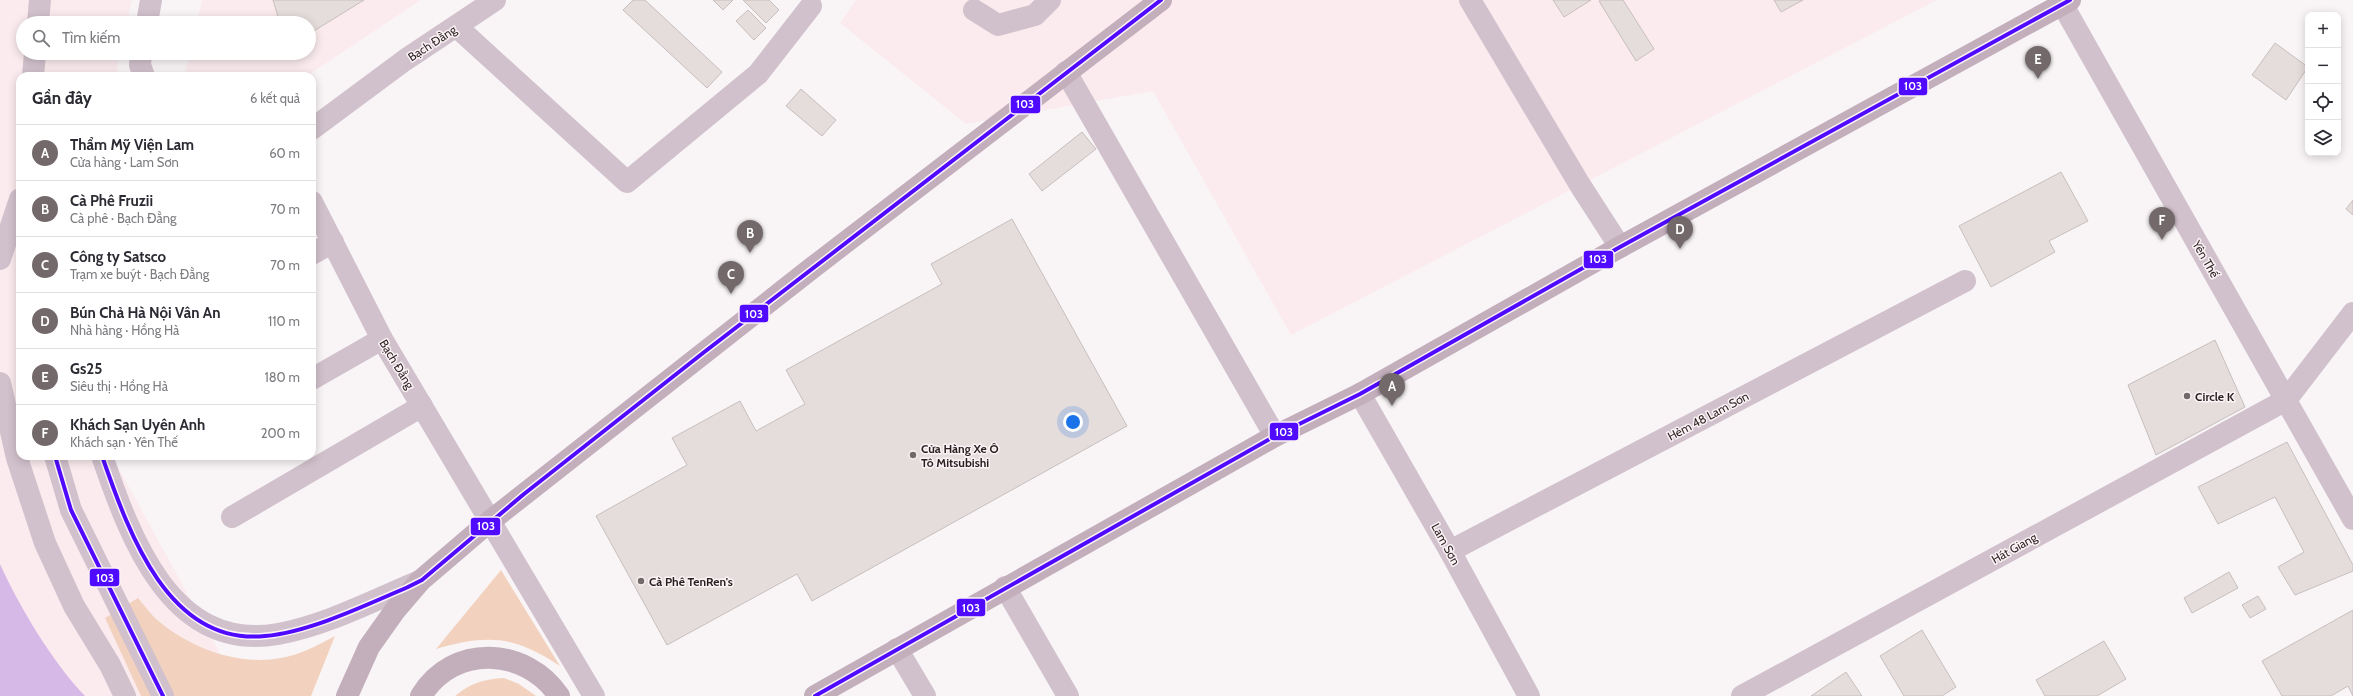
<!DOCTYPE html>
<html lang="vi">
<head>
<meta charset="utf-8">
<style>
	body { margin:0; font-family:Cabin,sans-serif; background:#f2f2f3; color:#2b2b33 }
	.controls { position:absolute; right:12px; top:12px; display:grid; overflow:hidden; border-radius:8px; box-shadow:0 2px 10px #0003 }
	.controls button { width:36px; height:36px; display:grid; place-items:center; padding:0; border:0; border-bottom:1px solid #e1e1e2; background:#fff; color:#2b2b33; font:20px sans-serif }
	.you { position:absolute; left:1073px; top:422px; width:14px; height:14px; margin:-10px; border:3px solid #fff; border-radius:50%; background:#1a73e8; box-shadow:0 0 0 6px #1a73e833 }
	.badge { display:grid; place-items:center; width:26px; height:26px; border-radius:50%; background:#73696b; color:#fff; font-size:13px; font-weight:700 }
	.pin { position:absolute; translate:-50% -33px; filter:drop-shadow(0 1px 2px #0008) }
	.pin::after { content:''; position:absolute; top:21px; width:14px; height:12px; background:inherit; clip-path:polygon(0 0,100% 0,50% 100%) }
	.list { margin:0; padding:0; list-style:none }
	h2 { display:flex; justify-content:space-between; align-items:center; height:52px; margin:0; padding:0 16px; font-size:17px }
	h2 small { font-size:13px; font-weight:400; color:#7c7c81 }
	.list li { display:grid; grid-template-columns:26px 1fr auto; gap:12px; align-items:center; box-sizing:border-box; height:56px; padding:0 16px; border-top:1px solid #e1e1e2 }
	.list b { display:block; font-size:15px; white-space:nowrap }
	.list p { margin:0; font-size:13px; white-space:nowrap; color:#7c7c81 }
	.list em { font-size:13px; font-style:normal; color:#7c7c81 }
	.icon { flex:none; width:22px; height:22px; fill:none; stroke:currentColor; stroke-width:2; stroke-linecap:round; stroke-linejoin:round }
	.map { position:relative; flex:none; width:2353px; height:696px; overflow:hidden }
	.search { position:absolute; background:#fff; box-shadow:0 2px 10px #0003; left:16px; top:16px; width:300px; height:44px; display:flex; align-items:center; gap:10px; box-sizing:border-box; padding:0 14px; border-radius:22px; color:#7c7c81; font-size:15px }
	.panel { position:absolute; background:#fff; box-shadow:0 2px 10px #0003; left:16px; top:72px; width:300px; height:388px; border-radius:12px }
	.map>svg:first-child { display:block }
	.built { fill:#fbebee }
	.green { fill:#f2d2be }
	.water { fill:#d7b9e7 }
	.building { fill:#e5dddc; stroke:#c7bfbe }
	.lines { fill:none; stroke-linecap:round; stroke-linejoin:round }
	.minor { stroke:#d1c1cc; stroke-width:22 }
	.major { stroke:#c3aebc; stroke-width:22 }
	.bus-1-casing { stroke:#fbf3f5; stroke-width:7 }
	.bus-1 { stroke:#4f0aff; stroke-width:4 }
	.poi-dot { fill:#73696b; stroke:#fbf3f5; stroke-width:1.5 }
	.labels { text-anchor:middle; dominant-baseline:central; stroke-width:3; stroke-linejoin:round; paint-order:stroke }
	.street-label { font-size:12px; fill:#2b1e20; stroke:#fbf3f5 }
	.poi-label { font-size:12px; font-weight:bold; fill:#2b1e20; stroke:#fbf3f5; text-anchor:start }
	.line-badge { stroke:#fbf3f5; stroke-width:1.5 }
	.badge-label { font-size:11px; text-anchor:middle; font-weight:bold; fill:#fff }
</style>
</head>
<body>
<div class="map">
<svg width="2353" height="696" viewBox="0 0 2353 696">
	<rect width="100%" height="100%" fill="#f9f5f6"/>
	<g class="built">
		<polygon points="0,0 132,0 127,23 23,23 23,53 120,53 116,76 20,76 20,456 112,456 217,648 238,696 0,696"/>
		<polygon points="202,0 421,0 307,76 188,76 185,75 190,53 309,53 309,23 197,23"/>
		<polygon points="856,0 1937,0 1291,335 1153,91 966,124 840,23"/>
	</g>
	<g class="green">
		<path d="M501,570L560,666C514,636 489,634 436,649Z"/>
		<path d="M138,598C144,605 150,613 156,619C190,648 237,666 281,658C300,655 318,645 335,636L311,696H141L105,618Z"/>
		<path d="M504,678L519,684L536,696H455C471,683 484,679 504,678Z"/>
	</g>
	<path class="water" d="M0,564C19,606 53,663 85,696H0Z"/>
	<g class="building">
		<polygon points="273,0 364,0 309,34 309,23 280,23"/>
		<polygon points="633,0 645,0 722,72 707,88 623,10"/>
		<polygon points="713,0 733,0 723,10"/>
		<polygon points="743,0 769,0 779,10 766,23"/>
		<polygon points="1553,0 1591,0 1564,17"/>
		<polygon points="1601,0 1623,0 1654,49 1636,61 1599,1"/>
		<polygon points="1774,0 1803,0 1781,12"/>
		<polygon points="748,10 766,28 754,40 736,21"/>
		<polygon points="2275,43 2308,67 2286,100 2252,75"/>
		<polygon points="801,89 836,120 822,136 786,106"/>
		<polygon points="1082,132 1096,149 1042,191 1029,174"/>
		<polygon points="2061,172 2088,221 2049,241 2055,252 1991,287 1959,226"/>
		<polygon points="2353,200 2353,215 2346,209"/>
		<polygon points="1012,219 1127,426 812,601 797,574 667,645 596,516 687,465 672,438 740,401 756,431 805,404 786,370 942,284 931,264"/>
		<polygon points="2215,340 2245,407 2156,455 2128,385"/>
		<polygon points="2287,442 2353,565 2353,571 2295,595 2278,567 2304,552 2275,497 2218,524 2198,487"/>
		<polygon points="2229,572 2238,588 2192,613 2184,598"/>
		<polygon points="2258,596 2266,609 2250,618 2242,605"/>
		<polygon points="2353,610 2353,696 2348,686 2331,696 2282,696 2262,661"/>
		<polygon points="1922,630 1956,687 1942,696 1904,696 1880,656"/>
		<polygon points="2104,641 2126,679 2097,696 2045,696 2036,680"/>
		<polygon points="1846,672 1862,696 1811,696"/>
	</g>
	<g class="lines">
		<g class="minor">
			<polyline points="1470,0 1580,185 1620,247"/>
			<polyline points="2060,0 2353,519"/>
			<polyline points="974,10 998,25 1035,15 1050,0"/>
			<polyline points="38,23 40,0"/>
			<polyline points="147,23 151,0"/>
			<polyline points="457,27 627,182 758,74 811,6"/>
			<polyline points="141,53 140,65 144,76"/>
			<polyline points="1066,72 1275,436"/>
			<polyline points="33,76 35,53"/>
			<polyline points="312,129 405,60 495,0"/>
			<polyline points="312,202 382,339 594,696"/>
			<polyline points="312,254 333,242"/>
			<polyline points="0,259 20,199"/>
			<polyline points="312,379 382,339"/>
			<polyline points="0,383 17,458 45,543 74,606 110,665 125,696"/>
			<polyline points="1360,394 1450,551 1529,696"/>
			<polyline points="55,456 71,510 163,696"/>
			<path d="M102,456C130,537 171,653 278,634C327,625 374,600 420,581"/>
			<polyline points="232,517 422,406"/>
			<polyline points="1450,551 1965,281"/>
			<polyline points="1005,587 1068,696"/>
			<polyline points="897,649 925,696"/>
			<polyline points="1742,696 2286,400 2353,313"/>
		</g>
		<g class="major">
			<polyline points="347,696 369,647 396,609 420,581 489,522 812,268 1161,0"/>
			<path d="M421,696C453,643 526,647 559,696"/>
			<polyline points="815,696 1275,436 1360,394 1620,247 2070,0"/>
		</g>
		<defs>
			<g id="bus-1">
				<polyline points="55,456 71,510 163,696"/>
				<path d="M102,456C128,530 167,646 265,636C310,632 366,605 408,587L422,580L524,494L703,353L1161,0"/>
				<polyline points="815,696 1275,436 1360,394 1620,247 2070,0"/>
			</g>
		</defs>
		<use href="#bus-1" class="bus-1-casing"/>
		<use href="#bus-1" class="bus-1"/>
	</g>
	<g class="poi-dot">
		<circle cx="2187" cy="396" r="4"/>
		<circle cx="913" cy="455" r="4"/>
		<circle cx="641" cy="581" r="4"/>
	</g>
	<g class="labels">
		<g class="street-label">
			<text transform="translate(432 43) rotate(-33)">Bạch Đằng</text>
			<text transform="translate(2206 259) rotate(60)">Yên Thế</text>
			<text transform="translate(397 364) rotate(59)">Bạch Đằng</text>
			<text transform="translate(1708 416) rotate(-28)">Hẻm 48 Lam Sơn</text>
			<text transform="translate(1446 544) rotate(61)">Lam Sơn</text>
			<text transform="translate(2014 548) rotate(-29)">Hát Giang</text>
		</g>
		<g class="poi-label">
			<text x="2195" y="396">Circle K</text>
			<text x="921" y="448">Cửa Hàng Xe Ô<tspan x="921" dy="14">Tô Mitsubishi</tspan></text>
			<text x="649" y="581">Cà Phê TenRen's</text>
		</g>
	</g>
	<g class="line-badge">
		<rect x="1898" y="77" width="30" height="19" rx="4" fill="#4f0aff"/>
		<rect x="1010" y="95" width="31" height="19" rx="4" fill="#4f0aff"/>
		<rect x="1583" y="250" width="31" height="19" rx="4" fill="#4f0aff"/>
		<rect x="739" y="304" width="30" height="19" rx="4" fill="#4f0aff"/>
		<rect x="1269" y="422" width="30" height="19" rx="4" fill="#4f0aff"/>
		<rect x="470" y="517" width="31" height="19" rx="4" fill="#4f0aff"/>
		<rect x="89" y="568" width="31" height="19" rx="4" fill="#4f0aff"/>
		<rect x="956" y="598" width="30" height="19" rx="4" fill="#4f0aff"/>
	</g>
	<g class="badge-label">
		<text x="1913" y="90">103</text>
		<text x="1025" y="108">103</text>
		<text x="1598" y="263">103</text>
		<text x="754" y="318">103</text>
		<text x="1284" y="436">103</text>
		<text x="486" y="530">103</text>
		<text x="105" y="582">103</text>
		<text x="971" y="612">103</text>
	</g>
</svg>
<div class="controls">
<button>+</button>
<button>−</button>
<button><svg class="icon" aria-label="locate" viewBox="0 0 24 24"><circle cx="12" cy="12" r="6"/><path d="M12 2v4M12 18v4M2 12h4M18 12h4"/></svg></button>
<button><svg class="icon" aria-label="layers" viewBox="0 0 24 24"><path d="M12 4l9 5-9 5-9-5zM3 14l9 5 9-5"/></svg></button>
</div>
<div class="you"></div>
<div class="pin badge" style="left:1392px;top:406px">A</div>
<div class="pin badge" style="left:750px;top:253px">B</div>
<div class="pin badge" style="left:731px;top:294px">C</div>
<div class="pin badge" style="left:1680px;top:249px">D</div>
<div class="pin badge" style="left:2038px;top:79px">E</div>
<div class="pin badge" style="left:2162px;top:240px">F</div>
<div class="search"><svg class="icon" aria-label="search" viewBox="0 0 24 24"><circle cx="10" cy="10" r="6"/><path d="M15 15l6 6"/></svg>Tìm kiếm</div>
<section class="panel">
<h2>Gần đây<small>6 kết quả</small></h2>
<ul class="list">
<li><span class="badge">A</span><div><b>Thẩm Mỹ Viện Lam</b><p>Cửa hàng · Lam Sơn</p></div><em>60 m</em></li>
<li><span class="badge">B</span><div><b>Cà Phê Fruzii</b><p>Cà phê · Bạch Đằng</p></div><em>70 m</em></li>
<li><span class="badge">C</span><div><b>Công ty Satsco</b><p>Trạm xe buýt · Bạch Đằng</p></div><em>70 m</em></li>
<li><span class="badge">D</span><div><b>Bún Chả Hà Nội Vân An</b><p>Nhà hàng · Hồng Hà</p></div><em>110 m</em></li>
<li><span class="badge">E</span><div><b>Gs25</b><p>Siêu thị · Hồng Hà</p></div><em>180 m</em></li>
<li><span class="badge">F</span><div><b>Khách Sạn Uyên Anh</b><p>Khách sạn · Yên Thế</p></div><em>200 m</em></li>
</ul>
</section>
</div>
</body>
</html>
